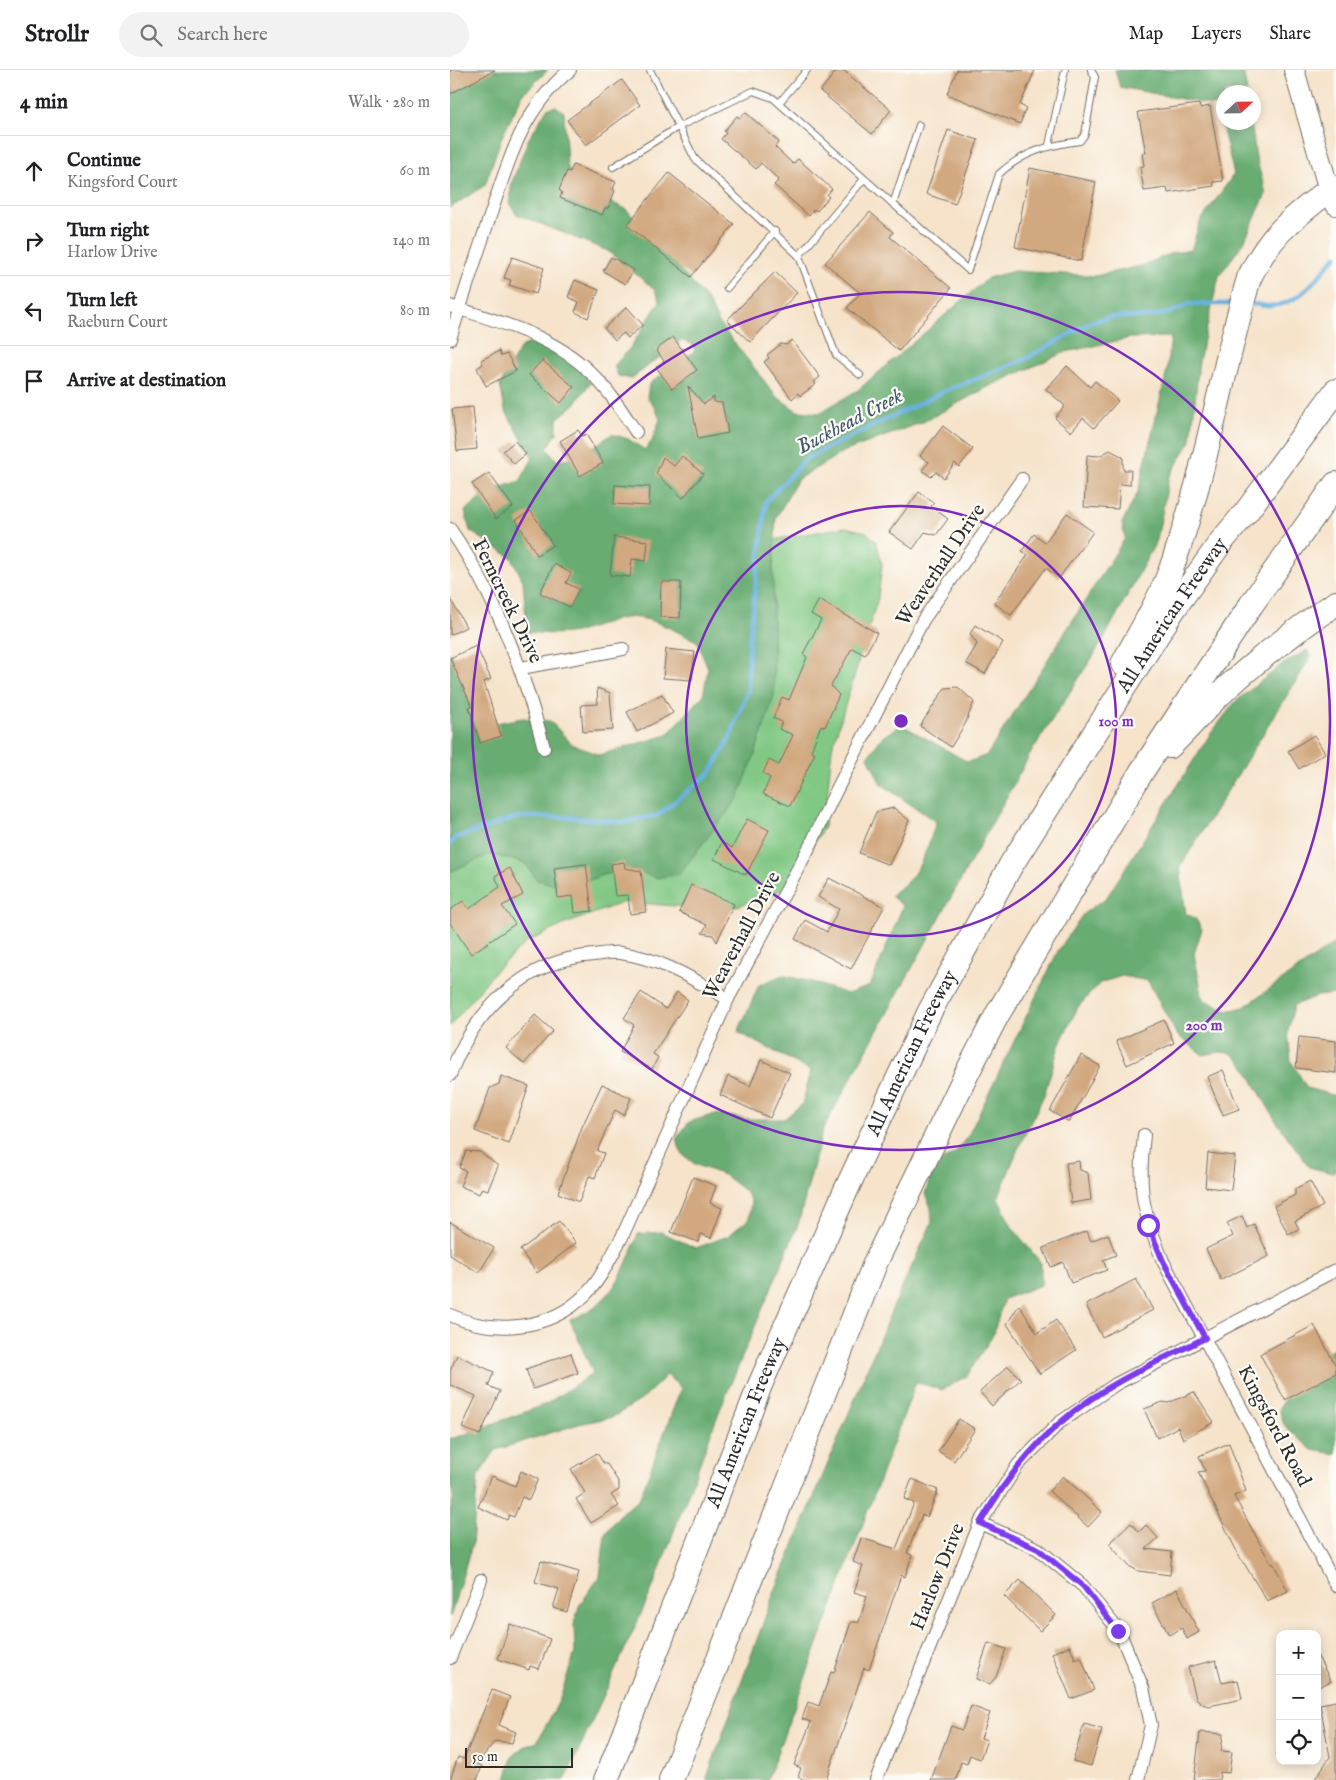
<!DOCTYPE html>
<html lang="en">
<head>
<meta charset="utf-8">
<style>
	body { margin:0; font-family:"IM FELL English",serif; background:#f2f2f2; color:#202124 }
	.controls { position:absolute; right:15px; bottom:15px; display:grid; overflow:hidden; border-radius:10px; box-shadow:0 2px 12px #0003 }
	.controls button { width:45px; height:45px; display:grid; place-items:center; padding:0; border:0; border-bottom:1px solid #e0e0e0; background:#fff; color:#202124; font:25px sans-serif }
	.compass { position:absolute; left:766px; top:15px; width:45px; height:45px; border-radius:50%; background:#fff; box-shadow:0 2px 12px #0003; rotate:68deg }
	.scale { position:absolute; left:15px; bottom:12px; width:108px; box-sizing:border-box; padding-left:5px; border:2px solid #2b2b2b; border-top:0; font-size:14px; line-height:18px; white-space:nowrap; color:#2b2b2b; -webkit-text-stroke:4px #fdfcf7; paint-order:stroke }
	.stop { position:absolute; width:15px; height:15px; margin:-11px; border:4px solid #7c3aed; border-radius:50%; background:#fff }
	.stop.end { background:#7c3aed; border-color:#fff; box-shadow:0 1px 5px #0008 }
	.list { margin:0; padding:0; list-style:none }
	h2 { display:flex; justify-content:space-between; align-items:center; height:65px; margin:0; padding:0 20px; font-size:21px }
	h2 small { font-size:16px; font-weight:400; color:#757577 }
	.list li { display:grid; grid-template-columns:32px 1fr auto; gap:15px; align-items:center; box-sizing:border-box; height:70px; padding:0 20px; border-top:1px solid #e0e0e0 }
	.list b { display:block; font-size:19px; white-space:nowrap }
	.list p { margin:0; font-size:16px; white-space:nowrap; color:#757577 }
	.list em { font-size:16px; font-style:normal; color:#757577 }
	.icon { flex:none; width:28px; height:28px; fill:none; stroke:currentColor; stroke-width:2; stroke-linecap:round; stroke-linejoin:round }
	.map { position:relative; flex:none; width:886px; height:1710px; overflow:hidden }
	header { display:flex; align-items:center; gap:30px; box-sizing:border-box; height:70px; padding:0 25px; background:#fff; border-bottom:1px solid #e0e0e0 }
	header strong { font-size:24px }
	nav { display:flex; gap:28px; margin-inline-start:auto; font-size:18px }
	.search { width:350px; height:45px; background:#f2f2f2; display:flex; align-items:center; gap:12px; box-sizing:border-box; padding:0 18px; border-radius:28px; color:#757577; font-size:19px }
	main { display:flex }
	aside { flex:1; background:#fff }
	.map>svg:first-child { display:block }
	.green { fill:#81c884; stroke:#567a58 }
	.forest { fill:#68ac72; stroke:#4a6c4e }
	.lines { fill:none; stroke-linecap:round; stroke-linejoin:round }
	.stream { stroke:#69b1e0; stroke-width:4.5 }
	.building { fill:#d1a87f }
	.lane-casing { stroke:#726b63; stroke-width:8 }
	.street-casing { stroke:#726b63; stroke-width:14 }
	.primary-casing { stroke:#726b63; stroke-width:22 }
	.highway-casing { stroke:#726b63; stroke-width:26 }
	.lane { stroke:#fff; stroke-width:6 }
	.street { stroke:#fff; stroke-width:12 }
	.primary { stroke:#fff; stroke-width:20 }
	.highway { stroke:#fff; stroke-width:24 }
	.route { stroke:#7c3aed; stroke-width:6 }
	.ring { fill:none; stroke:#7b2cbf; stroke-width:2.5 }
	.labels { text-anchor:middle; dominant-baseline:central; stroke-width:4.5; stroke-linejoin:round; paint-order:stroke }
	.street-label { font-size:20px; fill:#2b2b2b; stroke:#fdfcf7 }
	.water-label { font-size:21px; font-style:italic; fill:#415a6a; stroke:#fdfcf7 }
	.centre { fill:#7b2cbf; stroke:#fdfcf7; stroke-width:2.5 }
	.ring-label { font-size:15px; text-anchor:middle; font-weight:bold; fill:#7b2cbf; stroke:#fdfcf7; stroke-width:4.5; stroke-linejoin:round; paint-order:stroke }
</style>
</head>
<body>
<header>
<strong>Strollr</strong>
<div class="search"><svg class="icon" aria-label="search" viewBox="0 0 24 24"><circle cx="10" cy="10" r="6"/><path d="M15 15l6 6"/></svg>Search here</div>
<nav><a>Map</a><a>Layers</a><a>Share</a></nav>
</header>
<main>
<aside>
<h2>4 min<small>Walk · 280 m</small></h2>
<ul class="list">
<li><svg class="icon" aria-label="ahead" viewBox="0 0 24 24"><path d="M12 20V5M6 11l6-6 6 6"/></svg><div><b>Continue</b><p>Kingsford Court</p></div><em>60 m</em></li>
<li><svg class="icon" aria-label="right" viewBox="0 0 24 24"><path d="M7 20v-9h11M14 6l5 5-5 5"/></svg><div><b>Turn right</b><p>Harlow Drive</p></div><em>140 m</em></li>
<li><svg class="icon" aria-label="left" viewBox="0 0 24 24"><path d="M17 20v-9H6M10 6l-5 5 5 5"/></svg><div><b>Turn left</b><p>Raeburn Court</p></div><em>80 m</em></li>
<li><svg class="icon" aria-label="arrive" viewBox="0 0 24 24"><path d="M6 21V4h12l-3 4 3 4H6"/></svg><div><b>Arrive at destination</b></div></li>
</ul>
</aside>
<div class="map">
<svg width="886" height="1710" viewBox="0 0 886 1710">
	<rect width="100%" height="100%" fill="#fdfcf7"/>
	<filter id="ink" filterUnits="userSpaceOnUse"><feTurbulence type="fractalNoise" baseFrequency=".02" numOctaves="2"/><feDisplacementMap in="SourceGraphic" scale="10" xChannelSelector="R" yChannelSelector="G"/><feConvolveMatrix kernelMatrix="1 2 1 2 8 2 1 2 1" color-interpolation-filters="sRGB"/></filter>
	<filter id="wash" filterUnits="userSpaceOnUse"><feTurbulence type="fractalNoise" baseFrequency=".0096" numOctaves="4" result="noise"/><feDisplacementMap in="SourceGraphic" scale="20" xChannelSelector="R" yChannelSelector="G"/><feGaussianBlur stdDeviation="1.12" result="paint"/><feColorMatrix in="noise" values="0 0 0 0 0 0 0 0 0 0 0 0 0 0 0 0 0 1.4 0 .05"/><feComposite in="paint" operator="in"/></filter>
	<g filter="url(#wash)">
		<rect width="100%" height="100%" fill="#f6e3ca"/>
		<polygon class="green" points="395,457 416,462 426,471 432,494 428,528 382,678 374,757 337,816 320,826 274,840 174,832 113,855 77,872 46,900 0,956 0,739 152,707 252,644 295,475"/>
		<g class="forest">
			<polygon points="10,0 98,0 73,24 51,69 35,115 0,138 0,4"/>
			<path d="M665,0H793L797,22H774V52L801,53L806,87L816,124L794,172L769,206L749,291L741,371L719,407L707,470L651,574L582,681L373,1059L348,1155L271,1337L201,1522L115,1710H56L62,1687L74,1677L87,1672L109,1631L125,1582L124,1555L129,1536L150,1506L155,1464L172,1442L189,1430L231,1318L217,1305L191,1330L163,1347L129,1354L46,1380L28,1406L22,1475L0,1547V1440L4,1427L0,1415V1368H5L96,1334L143,1303L120,1250C164,1232 172,1205 188,1164L211,1162L246,1178L278,1166L299,1149L301,1131L294,1120L274,1105L246,1095L232,1084L226,1069L239,1052L265,1044L297,1049H334L352,1034L361,1001L288,962L309,915L332,905L362,912L397,924L420,916L453,836L441,826C446,819 451,818 456,813C472,798 479,773 486,752L431,714L418,687L432,667L452,655L518,692L537,685L675,468L672,453L688,422L717,300L721,267L681,268L615,282L540,316L473,352L393,382L348,409L326,448L323,501L324,626L305,684L288,728L229,804L206,808L184,799L152,805L118,818L87,810L75,793L40,784L0,802V583L25,626L35,655L73,648L100,651L122,674L149,685L217,665L253,626L258,598L247,571C228,563 210,551 190,548C168,545 151,556 131,561C112,565 95,564 77,562L73,511L62,488L20,461L15,441L39,421L70,411L83,388L55,340L50,315L71,277L80,273C103,282 127,291 140,313L125,334L107,349V363L97,379L108,391L130,386L162,364L178,369L195,380L202,371L210,349L205,338L197,327L199,314L245,281L242,274L232,270L181,309L168,306L164,296L180,278L210,231L204,219L158,181L66,144L59,133L62,112L78,70L97,39L106,36L114,42L117,95L127,117L176,139L258,231L269,253L326,326L347,341L369,343L408,320L538,208L564,201L645,206L691,196L722,183L741,180L750,152L784,104L767,36L670,17Z"/>
			<polygon points="857,580 861,587 730,797 736,844 745,848 752,859 744,884 753,929 777,941 794,937 886,872 886,924 867,926 844,935 838,962 841,991 857,1018 886,1026 886,1100 882,1103 859,1097 826,1051 795,997 781,983 769,982 753,985 727,965 698,911 672,906 650,913 628,937 610,973 594,1025 567,1081 548,1128 562,1157 591,1193 591,1215 554,1229 543,1265 517,1306 492,1320 466,1312 317,1710 256,1710 322,1528 440,1244 482,1152 481,1138 475,1124 480,1108 490,1092 506,1082 519,1064 608,881 633,844 657,827 759,666 785,632 830,596"/>
			<polygon points="886,1277 886,1384 862,1380 834,1355 829,1339 848,1304"/>
		</g>
		<g class="lines">
			<g class="stream">
				<path d="M800,234C806,234 813,236 819,236C850,236 867,207 886,186"/>
				<polyline points="0,774 5,768 68,747 116,747 175,752 208,745 260,703 278,672 298,620 299,570 316,431 357,388 495,321 572,291 641,252 662,247 697,247 719,243 740,234 784,234"/>
			</g>
		</g>
		<g id="blocks">
			<g class="building">
				<polygon points="0,0 45,0 0,24"/>
				<polygon points="387,0 393,0 441,40 422,64 370,21"/>
				<polygon points="507,0 585,0 570,35 576,38 570,54 497,24"/>
				<polygon points="172,10 190,35 136,75 117,50"/>
				<polygon points="749,34 750,38 760,36 773,111 763,112 764,116 718,123 717,118 694,121 690,97 694,96 692,83 696,83 688,42"/>
				<polygon points="295,42 329,72 325,77 343,94 348,89 382,119 377,125 379,127 367,141 364,139 359,146 324,115 329,110 311,93 306,99 271,69 276,63 274,61 287,46 290,48"/>
				<polygon points="498,60 528,70 505,134 476,124"/>
				<polygon points="123,95 166,112 163,119 165,121 158,138 155,138 152,145 110,128 112,122 109,120 117,101 120,102"/>
				<polygon points="580,98 646,112 631,191 565,177"/>
				<polygon points="219,103 284,154 241,207 177,155"/>
				<polygon points="420,142 443,162 440,167 501,218 449,281 397,238 410,223 375,193"/>
				<polygon points="62,187 94,198 86,224 59,215 61,210 54,208"/>
				<polygon points="161,187 184,200 175,214 153,201"/>
				<polygon points="325,202 347,223 300,272 277,250"/>
				<polygon points="125,210 149,220 138,248 125,242 129,232 118,227"/>
				<polygon points="177,237 193,255 178,268 174,263 165,270 154,258"/>
				<polygon points="223,267 247,300 222,319 206,297 214,291 206,280"/>
				<polygon points="342,270 370,307 364,312 366,314 350,326 348,323 342,329 314,292 319,288 317,285 331,274 336,275"/>
				<polygon points="49,281 51,286 57,284 66,301 36,316 27,298 33,294 31,290"/>
				<polygon points="92,290 124,317 111,333 79,305"/>
				<polygon points="617,296 640,317 645,311 668,331 644,358 633,348 621,362 605,348 615,336 596,319"/>
				<polygon points="238,316 254,334 264,327 264,332 272,333 278,363 248,369"/>
				<polygon points="23,337 27,379 7,381 2,339"/>
				<polygon points="493,356 523,379 509,397 505,393 494,408 486,402 481,407 472,400 479,392 470,386"/>
				<polygon points="128,360 132,366 136,364 153,393 130,406 110,371"/>
				<polygon points="65,371 76,384 64,394 53,381"/>
				<polygon points="660,380 673,387 673,400 681,400 680,415 670,414 668,439 634,437 637,385 649,386"/>
				<polygon points="232,386 253,404 233,428 206,404 213,387 224,396"/>
				<polygon points="39,403 63,437 46,449 22,414"/>
				<polygon points="165,415 200,417 199,436 164,434"/>
				<polygon points="469,422 484,433 481,436 498,449 486,465 475,462 463,479 439,462"/>
				<polygon points="81,441 103,475 87,485 66,450"/>
				<polygon points="617,443 643,462 609,508 596,498 561,545 544,533 578,485 572,481 584,464 595,472"/>
				<polygon points="164,467 198,471 196,491 182,489 180,507 160,505"/>
				<polygon points="104,494 121,503 116,513 129,519 120,537 90,523"/>
				<polygon points="211,512 231,512 230,548 210,547"/>
				<polygon points="0,528 16,557 0,565"/>
				<polygon points="369,530 427,563 415,585 402,578 381,616 389,625 375,657 371,655 361,681 365,683 340,736 313,724 320,708 313,703 319,690 329,695 343,665 329,659 332,652 323,648 332,627 339,630 357,587 353,584 371,550 361,544"/>
				<polygon points="525,555 553,572 535,604 516,593 527,574 520,564"/>
				<polygon points="26,576 41,609 34,612 51,666 30,673 19,637 22,637 0,588"/>
				<polygon points="216,579 245,582 242,610 213,608"/>
				<polygon points="508,617 524,632 515,654 501,677 470,656 495,618"/>
				<polygon points="147,618 160,623 163,660 133,662 131,635 148,634"/>
				<polygon points="212,624 223,643 187,662 177,642"/>
				<polygon points="864,665 875,683 849,699 838,681"/>
				<polygon points="444,738 459,750 439,795 409,783 426,742"/>
				<polygon points="297,749 319,760 296,805 264,789 272,772 282,778"/>
				<polygon points="174,792 175,798 191,801 196,842 180,844 178,825 165,826 161,794"/>
				<polygon points="136,794 142,841 125,843 123,826 108,828 104,798"/>
				<polygon points="60,798 73,825 52,836 65,854 21,884 0,853 0,840 13,831 19,839 50,817 45,806"/>
				<polygon points="379,808 434,837 401,899 345,869 355,850 377,862 389,839 368,827"/>
				<polygon points="241,815 284,834 267,872 263,865 252,863 257,855 229,842"/>
				<polygon points="191,922 216,939 227,922 238,930 203,984 208,987 202,999 170,982 184,955 174,948"/>
				<polygon points="85,945 103,961 74,994 56,978"/>
				<polygon points="714,950 724,973 677,995 666,971"/>
				<polygon points="849,967 886,971 886,1003 846,998"/>
				<polygon points="631,985 650,996 619,1052 600,1041"/>
				<polygon points="311,990 340,1003 320,1048 270,1025 278,1006 300,1016"/>
				<polygon points="773,1000 789,1039 773,1045 757,1007"/>
				<polygon points="51,1006 79,1016 59,1074 25,1061 40,1018 49,1014"/>
				<polygon points="152,1014 181,1028 174,1045 165,1040 147,1081 154,1083 145,1108 139,1106 129,1132 108,1123 132,1057"/>
				<polygon points="16,1081 30,1082 48,1096 38,1120 32,1118 29,1124 10,1116 16,1101 9,1098"/>
				<polygon points="758,1083 785,1086 781,1120 755,1117"/>
				<polygon points="629,1091 630,1100 638,1103 641,1130 621,1133 616,1093"/>
				<polygon points="243,1107 266,1116 260,1133 272,1138 261,1168 251,1164 248,1172 221,1162"/>
				<polygon points="860,1111 873,1136 845,1151 849,1159 838,1164 824,1136 845,1125 845,1119"/>
				<polygon points="792,1146 797,1158 804,1154 819,1186 771,1210 756,1179 783,1166 777,1153"/>
				<polygon points="109,1151 126,1173 87,1203 70,1180"/>
				<polygon points="0,1152 44,1178 29,1203 0,1185"/>
				<polygon points="637,1161 641,1171 658,1164 666,1185 653,1190 657,1200 621,1213 613,1192 601,1197 593,1178"/>
				<polygon points="686,1209 703,1240 652,1267 636,1235"/>
				<polygon points="569,1235 587,1263 606,1250 626,1280 590,1304 557,1254"/>
				<polygon points="864,1255 886,1296 886,1303 835,1330 810,1284"/>
				<polygon points="121,1283 128,1303 83,1319 76,1299"/>
				<polygon points="7,1285 44,1302 38,1316 50,1321 30,1365 12,1358 26,1326 0,1315 0,1301"/>
				<polygon points="558,1296 571,1309 542,1336 530,1322"/>
				<polygon points="744,1322 764,1352 733,1369 728,1357 707,1368 694,1339 713,1332 718,1333"/>
				<polygon points="509,1349 525,1359 504,1391 488,1381"/>
				<polygon points="779,1373 796,1421 784,1426 821,1494 823,1493 838,1521 817,1531 792,1490 791,1490 748,1402 755,1401 749,1386"/>
				<polygon points="147,1383 154,1394 157,1394 169,1413 169,1420 161,1425 169,1436 141,1453 126,1429 135,1423 121,1399"/>
				<polygon points="71,1401 88,1409 79,1430 72,1427 64,1447 59,1445 57,1450 28,1437 42,1406 65,1416"/>
				<polygon points="613,1406 652,1442 638,1457 599,1421"/>
				<polygon points="462,1409 488,1420 477,1447 472,1445 457,1483 462,1485 455,1507 451,1505 419,1600 414,1598 376,1710 355,1710 348,1707 351,1698 344,1695 361,1652 352,1649 358,1632 369,1636 381,1602 384,1603 401,1552 409,1552 417,1526 404,1522 413,1496 403,1492 411,1468 446,1479 464,1433 454,1429"/>
				<polygon points="681,1453 689,1462 696,1455 708,1468 696,1479 722,1482 720,1505 688,1501 679,1496 659,1474"/>
				<polygon points="91,1491 129,1502 117,1542 103,1538 109,1519 85,1512"/>
				<polygon points="570,1510 606,1545 590,1561 554,1526"/>
				<polygon points="727,1519 749,1562 737,1569 732,1558 719,1565 702,1533"/>
				<polygon points="60,1554 100,1569 89,1599 80,1596 79,1600 48,1589"/>
				<polygon points="538,1573 556,1579 546,1607 540,1614 526,1609"/>
				<polygon points="620,1576 625,1589 631,1587 644,1620 621,1629 602,1583"/>
				<polygon points="867,1585 881,1611 867,1618"/>
				<polygon points="766,1590 772,1613 788,1610 792,1629 759,1636 752,1634 746,1628 738,1597"/>
				<polygon points="42,1620 60,1627 49,1655 66,1662 62,1673 45,1671 27,1694 32,1696 27,1710 0,1710 8,1687 14,1689"/>
				<polygon points="886,1631 886,1710 864,1710 880,1687 870,1634"/>
				<polygon points="521,1636 540,1643 531,1668 537,1670 530,1689 520,1685 517,1694 511,1692 506,1710 481,1710 501,1656 512,1660"/>
				<polygon points="634,1654 652,1659 641,1696 623,1691"/>
				<polygon points="750,1662 773,1664 771,1681 782,1682 779,1703 770,1702 769,1710 744,1710"/>
			</g>
		</g>
	</g>
	<g filter="url(#ink)">
		<use href="#blocks" fill-opacity="0" stroke="#726b63" stroke-width="1"/>
		<g class="lines">
			<defs>
				<g id="lane">
					<polyline points="200,0 245,89 349,186 386,285 410,305"/>
					<polyline points="329,33 357,0"/>
					<polyline points="599,75 615,0"/>
					<path d="M163,97L228,57L303,21L323,28L518,200L549,104C573,82 599,75 630,71L635,64L645,7L641,0"/>
					<polyline points="443,134 469,55"/>
					<polyline points="349,186 414,109"/>
					<polyline points="277,218 325,161"/>
				</g>
				<g id="street">
					<path d="M0,236C48,251 103,266 140,302C159,320 172,341 186,362"/>
					<path d="M0,269C12,230 25,191 38,152C58,94 70,41 120,0"/>
					<path d="M0,459C46,525 74,601 94,678"/>
					<polyline points="71,598 173,579"/>
					<path d="M0,1005C23,942 74,890 144,885C152,884 162,882 170,883C210,888 245,910 278,929"/>
					<path d="M694,1065C688,1121 692,1139 713,1191L886,1516"/>
					<path d="M0,1245C44,1265 100,1260 135,1225C151,1210 161,1186 172,1167L278,929L361,774L381,731L473,550L572,409"/>
					<polyline points="530,1453 588,1479 633,1516 669,1561 693,1618 701,1655 688,1710"/>
					<polyline points="0,1588 31,1510"/>
					<polyline points="426,1710 530,1453 568,1395 609,1353 666,1314 886,1200"/>
				</g>
				<polyline id="primary" points="844,0 879,120 886,135"/>
				<g id="highway">
					<path d="M673,594C689,564 708,534 720,502C755,407 771,305 799,208C821,163 841,150 879,120L886,118"/>
					<path d="M720,676C736,661 750,644 765,629C802,593 843,562 886,533"/>
					<path id="s1" d="M156,1710L310,1315L396,1120L480,941L561,795L723,540L771,472L797,441L886,321"/>
					<polyline points="221,1710 426,1191 517,1003 547,945 692,701 801,535 886,414"/>
				</g>
			</defs>
			<use href="#lane" class="lane-casing"/>
			<use href="#street" class="street-casing"/>
			<use href="#primary" class="primary-casing"/>
			<use href="#highway" class="highway-casing"/>
			<use href="#lane" class="lane"/>
			<use href="#street" class="street"/>
			<use href="#primary" class="primary"/>
			<use href="#highway" class="highway"/>
		</g>
	</g>
	<g class="lines" filter="url(#ink)">
		<path class="route" d="M668,1561L633,1516L588,1479L530,1453C559,1404 593,1361 641,1329C676,1305 717,1287 755,1268L713,1191L698,1155"/>
	</g>
	<g class="ring">
		<circle cx="451" cy="651" r="215"/>
		<circle cx="451" cy="651" r="429"/>
	</g>
	<g class="labels">
		<g class="street-label">
			<text transform="translate(491 495) rotate(-56)">Weaverhall Drive</text>
			<text transform="translate(57 531) rotate(64)">Ferncreek Drive</text>
			<text stroke="none"><textPath href="#s1" startOffset="1299">All American Freeway</textPath></text>
			<text transform="translate(292 866) rotate(-62)">Weaverhall Drive</text>
			<text stroke="none"><textPath href="#s1" startOffset="789">All American Freeway</textPath></text>
			<text stroke="none"><textPath href="#s1" startOffset="384">All American Freeway</textPath></text>
			<text transform="translate(824 1356) rotate(62)">Kingsford Road</text>
			<text transform="translate(488 1507) rotate(-68)">Harlow Drive</text>
		</g>
		<g class="water-label">
			<text transform="translate(400 352) rotate(-28)">Buckhead Creek</text>
		</g>
	</g>
	<circle cx="451" cy="651" r="8" class="centre"/>
	<g class="ring-label">
		<text x="666" y="656">100 m</text>
		<text x="754" y="960">200 m</text>
	</g>
</svg>
<div class="controls">
<button>+</button>
<button>−</button>
<button><svg class="icon" aria-label="locate" viewBox="0 0 24 24"><circle cx="12" cy="12" r="6"/><path d="M12 2v4M12 18v4M2 12h4M18 12h4"/></svg></button>
</div>
<svg class="compass" viewBox="-18 -18 36 36"><path d="M0-13l5 13h-10z" fill="#e53935"/><path d="M0 13l5-13h-10z" fill="#757577"/></svg>
<div class="scale">50 m</div>
<div class="stop" style="left:698px;top:1155px"></div>
<div class="stop end" style="left:668px;top:1561px"></div>
</div>
</main>
</body>
</html>
